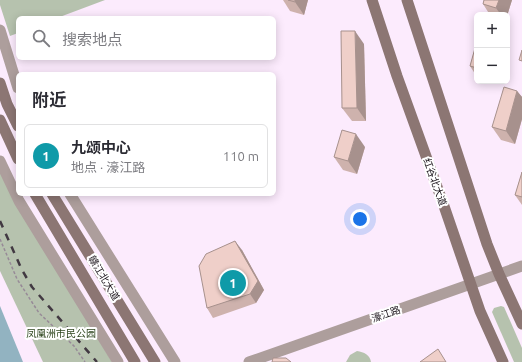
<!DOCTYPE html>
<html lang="zh">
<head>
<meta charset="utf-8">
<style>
	body { margin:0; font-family:Ubuntu,"Noto Sans SC",sans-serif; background:#f2f2f3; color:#2b2b33 }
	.controls { position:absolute; right:12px; top:12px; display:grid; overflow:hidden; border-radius:6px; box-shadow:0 2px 10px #0003 }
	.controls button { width:36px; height:36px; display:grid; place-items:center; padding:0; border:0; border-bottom:1px solid #e1e1e2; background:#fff; color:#2b2b33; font:20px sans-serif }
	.you { position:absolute; left:360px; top:219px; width:14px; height:14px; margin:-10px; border:3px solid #fff; border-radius:50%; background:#1a73e8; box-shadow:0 0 0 6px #1a73e833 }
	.badge { display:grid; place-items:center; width:26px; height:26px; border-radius:50%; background:#1f6558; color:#fff; font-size:13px; font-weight:700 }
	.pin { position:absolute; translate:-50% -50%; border:2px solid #fff; box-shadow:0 1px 4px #0006 }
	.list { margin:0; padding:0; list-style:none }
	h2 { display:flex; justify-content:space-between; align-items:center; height:52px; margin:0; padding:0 16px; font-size:17px }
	h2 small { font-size:13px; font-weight:400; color:#7c7c81 }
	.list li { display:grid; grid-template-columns:26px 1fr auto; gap:12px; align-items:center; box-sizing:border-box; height:64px; margin:0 8px 8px; padding:0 8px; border:1px solid #e1e1e2; border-radius:6px }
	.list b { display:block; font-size:15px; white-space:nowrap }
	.list p { margin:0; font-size:13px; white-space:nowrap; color:#7c7c81 }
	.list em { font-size:13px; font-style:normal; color:#7c7c81 }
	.icon { flex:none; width:22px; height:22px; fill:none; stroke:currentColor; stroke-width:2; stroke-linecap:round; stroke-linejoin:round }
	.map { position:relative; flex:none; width:522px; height:362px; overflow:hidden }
	.search { position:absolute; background:#fff; box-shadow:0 2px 10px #0003; left:16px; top:16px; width:260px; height:44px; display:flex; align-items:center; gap:10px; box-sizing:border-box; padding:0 14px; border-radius:6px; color:#7c7c81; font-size:15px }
	.panel { position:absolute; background:#fff; box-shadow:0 2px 10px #0003; left:16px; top:72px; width:260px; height:124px; border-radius:6px }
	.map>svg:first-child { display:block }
	.green { fill:#b6c2ae }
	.water { fill:#92b3c1 }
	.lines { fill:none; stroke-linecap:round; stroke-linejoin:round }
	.path { stroke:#978a97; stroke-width:1.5; stroke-dasharray:3 2; stroke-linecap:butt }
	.tertiary { stroke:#ad9e9c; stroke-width:11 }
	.secondary { stroke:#8c7673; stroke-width:11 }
	.rail { stroke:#423942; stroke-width:2.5; stroke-dasharray:7 7; stroke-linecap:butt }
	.wall { fill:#ceb2ad }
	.shaded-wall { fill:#a7918d }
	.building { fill:#efcfc9; stroke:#a7918d }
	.labels { text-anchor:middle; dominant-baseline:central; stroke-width:4; stroke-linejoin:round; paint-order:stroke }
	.street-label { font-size:10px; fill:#1a131a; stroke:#fff }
	.park-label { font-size:10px; fill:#2e461e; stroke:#fff }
</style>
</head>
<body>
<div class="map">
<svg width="522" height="362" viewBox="0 0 522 362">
	<rect width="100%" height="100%" fill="#fcebfd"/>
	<g class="green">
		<polygon points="0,0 105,0 57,18 18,18 18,33 10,36 0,5"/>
		<polygon points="0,172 112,362 43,362 0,271"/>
		<polygon points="501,306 504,307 522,348 522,362 514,362 492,312 494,308"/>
		<path d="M357,351C364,352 370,355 371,362H346L350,355Z"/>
	</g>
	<polygon class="water" points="0,306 23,362 0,362"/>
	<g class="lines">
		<polyline class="path" points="0,239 17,279 39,313 74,346 85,362"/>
		<g class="tertiary">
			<polyline points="0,30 18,88"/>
			<polyline points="0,161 19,201 118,362"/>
			<polyline points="70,194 175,362"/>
			<polyline points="249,362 522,266"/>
		</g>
		<g class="secondary">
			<polyline points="372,0 397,76 444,206 480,311 503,362"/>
			<polyline points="407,0 487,244 499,274 522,324"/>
			<polyline points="0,83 7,104 18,126"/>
			<polyline points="0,120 18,159"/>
			<polyline points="35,194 135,362"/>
			<polyline points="52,194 155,362"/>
		</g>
		<polyline class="rail" points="0,221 22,270 32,287 97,362"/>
	</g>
	<g class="wall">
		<polygon points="283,0 308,0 304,15 290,11"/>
		<polygon points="484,0 512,0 507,16 507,15 490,15 483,4"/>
		<polygon points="477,41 477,77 470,66"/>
		<polygon points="364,44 366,121 352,121 342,108"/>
		<polygon points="485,81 493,81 492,83"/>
		<polygon points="517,91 522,97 522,119 515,144 501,140 492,127"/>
		<polygon points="365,147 357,174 343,170 334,157"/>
		<polygon points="522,172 522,205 515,195"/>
		<polygon points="242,250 264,290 256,303 213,318 207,308"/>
	</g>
	<g class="shaded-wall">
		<polygon points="295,0 308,0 304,15 295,2"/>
		<polygon points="499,0 512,0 507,16 507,15 501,15 496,8"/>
		<polygon points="355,31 364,44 366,121 357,108"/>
		<polygon points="517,91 522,97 522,119 515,144 506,131"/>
		<polygon points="356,134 365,147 357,174 348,161"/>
		<polygon points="235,241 242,250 264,290 256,303 250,294"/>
	</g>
	<g class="building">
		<polygon points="288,0 295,0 295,2"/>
		<polygon points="484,0 499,0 496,8 483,4"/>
		<polygon points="341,31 355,31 357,108 342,108"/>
		<polygon points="477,41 477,68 470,66"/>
		<polygon points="522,50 522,61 519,60"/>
		<polygon points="504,87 517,91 506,131 492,127"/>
		<polygon points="342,130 356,134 348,161 334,157"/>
		<polygon points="522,172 522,197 515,195"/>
		<polygon points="235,241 258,281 250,294 207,308 199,266 206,254"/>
		<polygon points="438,349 446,362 420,362"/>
		<polygon points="273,358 286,358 291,362 272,362"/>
	</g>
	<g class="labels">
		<g class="street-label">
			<text transform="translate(435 182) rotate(70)">红谷北大道</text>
			<text transform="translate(104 278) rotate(59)">赣江北大道</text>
			<text transform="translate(386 314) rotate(-19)">濠江路</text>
		</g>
		<g class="park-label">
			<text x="61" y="333">凤凰洲市民公园</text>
		</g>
	</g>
</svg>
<div class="controls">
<button>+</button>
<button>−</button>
</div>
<div class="you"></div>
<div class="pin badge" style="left:233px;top:283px;background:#0f9aa8">1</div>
<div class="search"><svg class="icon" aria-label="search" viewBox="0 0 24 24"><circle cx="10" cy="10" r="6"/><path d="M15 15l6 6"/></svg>搜索地点</div>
<section class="panel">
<h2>附近<small></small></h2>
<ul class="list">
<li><span class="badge" style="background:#0f9aa8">1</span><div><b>九颂中心</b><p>地点 · 濠江路</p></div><em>110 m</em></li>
</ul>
</section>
</div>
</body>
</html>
